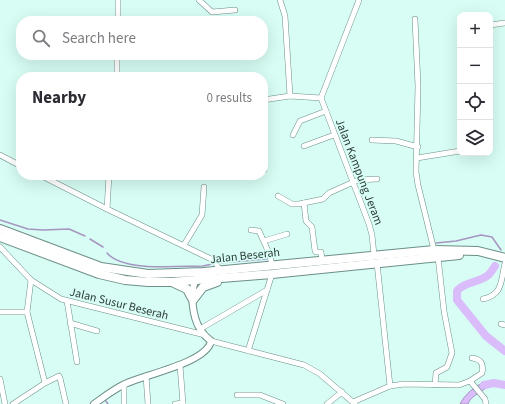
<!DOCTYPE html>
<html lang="en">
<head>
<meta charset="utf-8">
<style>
	body { margin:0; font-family:"Source Sans 3",sans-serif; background:#f2f2f3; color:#2b2b33 }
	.controls { position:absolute; right:12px; top:12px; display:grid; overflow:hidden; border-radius:8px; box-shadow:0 4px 16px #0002 }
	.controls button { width:36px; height:36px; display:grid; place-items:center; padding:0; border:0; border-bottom:1px solid #e1e1e2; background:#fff; color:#2b2b33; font:20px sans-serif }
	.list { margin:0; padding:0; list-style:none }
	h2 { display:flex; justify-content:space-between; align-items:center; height:52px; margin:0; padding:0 16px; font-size:17px }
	h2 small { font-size:13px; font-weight:400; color:#7c7c81 }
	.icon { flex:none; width:22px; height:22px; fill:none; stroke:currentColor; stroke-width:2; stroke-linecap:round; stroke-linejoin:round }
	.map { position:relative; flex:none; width:505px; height:404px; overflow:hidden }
	.search { position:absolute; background:#fff; box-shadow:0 4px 16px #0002; left:16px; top:16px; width:252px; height:44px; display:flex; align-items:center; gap:10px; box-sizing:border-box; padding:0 14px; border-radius:16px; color:#7c7c81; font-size:15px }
	.panel { position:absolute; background:#fff; box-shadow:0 4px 16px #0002; left:16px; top:72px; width:252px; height:108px; border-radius:16px }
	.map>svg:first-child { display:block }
	.water { fill:#dbbcfa; stroke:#a695c0 }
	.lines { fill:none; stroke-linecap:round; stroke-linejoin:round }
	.stream { stroke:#a695c0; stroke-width:1.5 }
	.river { stroke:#dbbcfa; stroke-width:8 }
	.minor-casing { stroke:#6c8f88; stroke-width:6 }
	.tertiary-casing { stroke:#6c8f88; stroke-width:8 }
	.trunk-casing { stroke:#6c8f88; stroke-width:10 }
	.minor { stroke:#fff; stroke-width:5 }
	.tertiary { stroke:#fff; stroke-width:6 }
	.trunk { stroke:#fff; stroke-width:8 }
	.labels { text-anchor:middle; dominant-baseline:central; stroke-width:3.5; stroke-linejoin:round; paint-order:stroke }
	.street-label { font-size:12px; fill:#2b3a37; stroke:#d7fdf5 }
</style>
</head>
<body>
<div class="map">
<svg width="505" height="404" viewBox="0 0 505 404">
	<rect width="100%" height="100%" fill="#d7fdf5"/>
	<path class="water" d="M485,382L494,383C486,389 470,396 468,404H460C465,394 475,386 485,382Z"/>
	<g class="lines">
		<g class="stream">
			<polyline points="0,220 28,229 43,230 69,229 85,236"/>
			<polyline points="90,239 103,247"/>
			<polyline points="436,243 456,241 481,235 492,237 501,250"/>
			<path d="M107,253C123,272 179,266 203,266L212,264"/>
			<polyline points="219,263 266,259"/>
			<polyline points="105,400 108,404"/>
		</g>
		<g class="river">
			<path d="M495,266C493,269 490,274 487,276C477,283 464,282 457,291V300L486,336L505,351"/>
			<polyline points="484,385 494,383 505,385"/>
		</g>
		<defs>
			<g id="minor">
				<polyline points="199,0 212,12 235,10"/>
				<polyline points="280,0 285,16 290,96"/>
				<polyline points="415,19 418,86 416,172 418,185 434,250"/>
				<polyline points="118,21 118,0"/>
				<polyline points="490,25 505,23"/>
				<polyline points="117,77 117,55"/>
				<polyline points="321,98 369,224 372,235 374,255"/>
				<polyline points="321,98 359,0"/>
				<polyline points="263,100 290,96 321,98"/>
				<polyline points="293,135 300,121 326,111"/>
				<polyline points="372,140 396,141 418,147"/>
				<polyline points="304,146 334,135"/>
				<polyline points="0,155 21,166"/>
				<polyline points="417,158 460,151"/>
				<polyline points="263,159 264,170"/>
				<polyline points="40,175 107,209 211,259 215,262 220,270"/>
				<polyline points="278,196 292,204 299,204 323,199 329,193 358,180 377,179"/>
				<polyline points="304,203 306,221 312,227 315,251 316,252 321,252 322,260"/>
				<polyline points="107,209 109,175"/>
				<polyline points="251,230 259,231 269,253 272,265"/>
				<polyline points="264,241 287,234"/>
				<polyline points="184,245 202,215 204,187"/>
				<polyline points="0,247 31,280 61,299 205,335"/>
				<polyline points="377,263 390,386"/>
				<polyline points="31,280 27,312 45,383"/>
				<path d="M483,299C503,295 501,280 505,263"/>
				<polyline points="67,301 77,362"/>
				<polyline points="0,312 27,312"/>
				<polyline points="70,323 97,331"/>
				<polyline points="501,324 505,325"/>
				<polyline points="200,329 267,290 272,274"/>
				<polyline points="211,341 304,365 320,374 355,404"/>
				<polyline points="248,351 267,290"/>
				<polyline points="180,365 183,404"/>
				<polyline points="146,376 148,404"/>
				<polyline points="0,379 5,404"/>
				<polyline points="470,381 485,399 486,404"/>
				<polyline points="435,385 436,373 447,367 452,353 444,311 438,257"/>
				<polyline points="237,395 260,395 283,404"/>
				<path d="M353,402L390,386L404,384L459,385L470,381L482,373C484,364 481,359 472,358"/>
				<polyline points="13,404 45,383 59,376 60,378 66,404"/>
				<polyline points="124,404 124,384"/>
				<polyline points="175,404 183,403"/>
				<polyline points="327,404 342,392"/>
			</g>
			<path id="tertiary" d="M94,404C104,397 114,389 125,384C143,375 207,363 211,341C207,338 203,334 200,329C193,318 189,292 196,280"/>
			<g id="trunk">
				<polyline points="0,229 101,267 148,274 204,272 434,250 478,251 505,258"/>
				<polyline points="0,237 99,274 125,280 148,282 171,282 272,274 459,255"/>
				<polyline points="174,283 187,289 193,300 203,287 217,282"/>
			</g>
		</defs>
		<use href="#minor" class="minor-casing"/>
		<use href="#tertiary" class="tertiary-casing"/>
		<use href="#trunk" class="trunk-casing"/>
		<use href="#minor" class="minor"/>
		<use href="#tertiary" class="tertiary"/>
		<use href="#trunk" class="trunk"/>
	</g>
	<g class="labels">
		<g class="street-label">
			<text transform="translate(359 172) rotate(69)">Jalan Kampung Jeram</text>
			<text transform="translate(245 256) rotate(-6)">Jalan Beserah</text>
			<text transform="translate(119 304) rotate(14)">Jalan Susur Beserah</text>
		</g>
	</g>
</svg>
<div class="controls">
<button>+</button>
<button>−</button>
<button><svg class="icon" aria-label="locate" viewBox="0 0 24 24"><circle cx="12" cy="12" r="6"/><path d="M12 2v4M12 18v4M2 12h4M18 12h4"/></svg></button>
<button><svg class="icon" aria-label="layers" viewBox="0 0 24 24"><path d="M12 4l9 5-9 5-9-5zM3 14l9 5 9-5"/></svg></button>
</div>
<div class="search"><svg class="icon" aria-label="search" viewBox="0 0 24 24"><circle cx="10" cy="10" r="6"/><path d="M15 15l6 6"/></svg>Search here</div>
<section class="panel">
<h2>Nearby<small>0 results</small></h2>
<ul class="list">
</ul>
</section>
</div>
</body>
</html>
